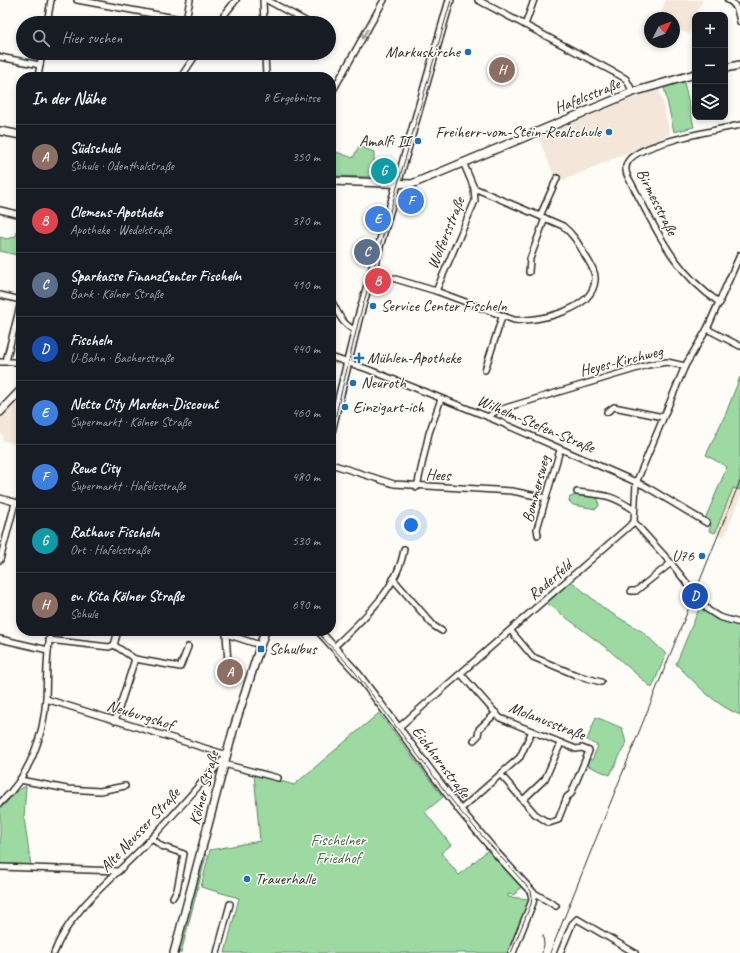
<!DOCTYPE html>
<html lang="de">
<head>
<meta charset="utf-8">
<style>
	body { margin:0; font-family:Caveat,sans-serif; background:#20242c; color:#f1f3f6 }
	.controls { position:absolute; right:12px; top:12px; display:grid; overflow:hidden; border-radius:8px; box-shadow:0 2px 6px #0003 }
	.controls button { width:36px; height:36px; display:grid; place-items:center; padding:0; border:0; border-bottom:1px solid #363941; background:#171b24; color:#f1f3f6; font:20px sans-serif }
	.compass { position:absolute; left:644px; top:12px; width:36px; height:36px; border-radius:50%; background:#171b24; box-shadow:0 2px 6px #0003; rotate:48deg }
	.you { position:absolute; left:411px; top:525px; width:14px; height:14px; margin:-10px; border:3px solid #fff; border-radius:50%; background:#1a73e8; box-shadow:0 0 0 6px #1a73e833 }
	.badge { display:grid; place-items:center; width:26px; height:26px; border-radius:50%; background:#2563eb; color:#fff; font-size:13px; font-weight:700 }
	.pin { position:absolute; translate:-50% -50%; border:2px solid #fff; box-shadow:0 1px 4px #0006 }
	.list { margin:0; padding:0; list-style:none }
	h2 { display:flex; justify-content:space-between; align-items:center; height:52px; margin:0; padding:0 16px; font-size:17px }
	h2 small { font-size:13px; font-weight:400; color:#9ea1a6 }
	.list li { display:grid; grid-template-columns:26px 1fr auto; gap:12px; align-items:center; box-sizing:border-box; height:64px; padding:0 16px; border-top:1px solid #363941 }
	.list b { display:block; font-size:15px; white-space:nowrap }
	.list p { margin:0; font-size:13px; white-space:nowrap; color:#9ea1a6 }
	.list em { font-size:13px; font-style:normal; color:#9ea1a6 }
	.icon { flex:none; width:22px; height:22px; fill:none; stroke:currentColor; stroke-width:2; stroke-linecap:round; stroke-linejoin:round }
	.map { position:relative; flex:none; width:740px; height:953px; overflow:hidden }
	.search { position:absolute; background:#171b24; box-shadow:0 2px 6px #0003; left:16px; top:16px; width:320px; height:44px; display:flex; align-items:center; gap:10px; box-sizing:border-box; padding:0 14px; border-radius:22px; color:#9ea1a6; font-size:15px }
	.panel { position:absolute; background:#171b24; box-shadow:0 2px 6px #0003; left:16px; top:72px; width:320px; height:564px; border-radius:16px }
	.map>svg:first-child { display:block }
	.built { fill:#f4e6d8 }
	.green { fill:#9cdaa2; stroke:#648266 }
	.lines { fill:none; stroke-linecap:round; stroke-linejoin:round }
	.street-casing { stroke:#2b2b2b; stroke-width:8 }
	.secondary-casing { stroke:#2b2b2b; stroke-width:10 }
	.street { stroke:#fdfcf7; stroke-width:5 }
	.secondary { stroke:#fdfcf7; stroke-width:7 }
	.tram { stroke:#2b2b2b; stroke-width:1 }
	.oneway { fill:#9e9e9b }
	.poi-dot { fill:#1f6fb2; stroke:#fdfcf7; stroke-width:1.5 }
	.labels { text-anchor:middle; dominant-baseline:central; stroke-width:3; stroke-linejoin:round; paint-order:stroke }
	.poi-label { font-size:16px; fill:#2b2b2b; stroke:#fdfcf7; text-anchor:start }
	.street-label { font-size:16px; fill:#2b2b2b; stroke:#fdfcf7 }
	.park-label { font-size:16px; fill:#4d604f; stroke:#fdfcf7 }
</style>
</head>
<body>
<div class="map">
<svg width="740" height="953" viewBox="0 0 740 953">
	<rect width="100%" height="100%" fill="#fdfcf7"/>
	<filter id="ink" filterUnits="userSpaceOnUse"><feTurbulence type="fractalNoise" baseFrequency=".025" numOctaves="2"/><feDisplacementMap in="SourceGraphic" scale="8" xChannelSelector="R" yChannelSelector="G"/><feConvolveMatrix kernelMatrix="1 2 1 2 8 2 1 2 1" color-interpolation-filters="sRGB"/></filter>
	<g filter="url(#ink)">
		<g class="built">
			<polygon points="666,0 703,0 695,15 689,34 674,28 674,18 659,18"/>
			<polygon points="659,88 670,134 564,180 554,175 538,137"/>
			<polygon points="14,400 18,404 21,402 21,446 2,440 3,435 0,434 0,414"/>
			<polygon points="733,488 740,490 740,498 724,537 715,533"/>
		</g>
		<g class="green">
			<polygon points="684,82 694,127 674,132 664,87"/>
			<polygon points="359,146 374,152 374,177 331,176 331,150 353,158"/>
			<polygon points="20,222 21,256 0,251 0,237 7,239 16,236"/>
			<polygon points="740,377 740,490 733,488 715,533 709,531 711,524 705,519 727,467 706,455 726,413"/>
			<polygon points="576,495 598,498 599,506 596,509 573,505 569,501 570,497"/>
			<polygon points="571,581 606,610 643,632 666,654 652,688 609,650 547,603"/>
			<path d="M701,604L709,613L740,624V715C712,703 698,685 676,664Z"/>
			<polygon points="379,713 443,797 425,812 451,845 441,853 459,875 488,850 522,886 514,895 508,894 508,897 530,899 508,953 225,953 239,898 201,887 210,850 260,841 254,773 294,785"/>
			<polygon points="596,717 622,728 626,743 610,775 586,765 589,759 592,760 598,746 587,740"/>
			<polygon points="26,786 24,818 31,866 0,865 0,809 17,791"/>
			<polygon points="204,851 206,856 181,953 178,953"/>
		</g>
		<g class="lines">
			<defs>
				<g id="street">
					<polyline points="77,0 202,23"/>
					<polyline points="263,0 264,23"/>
					<polyline points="267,0 309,23"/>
					<polyline points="478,0 621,76 626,79 633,92"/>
					<path d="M728,0C737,4 738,13 740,22"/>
					<polyline points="186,19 190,0"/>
					<polyline points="47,23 51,0"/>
					<polyline points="218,23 236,0"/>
					<polyline points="525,25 534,0"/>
					<polyline points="265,53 266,77"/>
					<polyline points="0,57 40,65"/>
					<polyline points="38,77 42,53"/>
					<polyline points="181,77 197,53"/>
					<polyline points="331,94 384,0"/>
					<polyline points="0,210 21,215"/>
					<polyline points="540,216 557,178"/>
					<path d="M372,272L436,291L514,320C539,322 593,310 595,280C596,271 589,262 585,255C578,243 573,234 563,226L474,188"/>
					<polyline points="529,272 530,259 545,218"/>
					<polyline points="436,291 475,201 474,188 463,162"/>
					<polyline points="0,295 21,300"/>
					<path d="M331,300C338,312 342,326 356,330"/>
					<path d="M720,303C671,270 655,226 628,177C625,171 625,165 629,160C642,143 717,130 740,125"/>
					<polyline points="707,329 740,346"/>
					<polyline points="331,357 367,369 486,416 586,460 645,486 707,523"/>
					<polyline points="6,361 21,302"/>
					<polyline points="0,362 21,362"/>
					<polyline points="485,370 502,317"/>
					<polyline points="607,412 614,407 663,417"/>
					<polyline points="488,417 496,411 512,406 648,365 667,362 685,366"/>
					<polyline points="331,464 394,484 512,491 546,498"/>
					<polyline points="417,487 429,433 441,399"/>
					<path d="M577,492C603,495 611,494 634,510"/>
					<polyline points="0,498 21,504"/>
					<polyline points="634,522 671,563 708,610 719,617 740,623"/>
					<polyline points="538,535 537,529 560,450"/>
					<polyline points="0,560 15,503"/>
					<polyline points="393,579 434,626 442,631"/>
					<polyline points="631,591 636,591 671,563"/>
					<polyline points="225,631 226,634 260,645"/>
					<polyline points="511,631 533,657 576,675 601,682"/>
					<polyline points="226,634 228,663"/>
					<polyline points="0,639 48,650"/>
					<polyline points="49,640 109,647 114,645"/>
					<path d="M334,647C362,620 398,589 404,549"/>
					<polyline points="135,659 180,667 188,647"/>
					<polyline points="461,674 500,718 576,749 582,748 589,751 571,794 567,797 558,820 549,823 535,814 501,775"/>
					<polyline points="46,699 227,755 210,774"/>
					<polyline points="115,721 135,659 114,645 118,631"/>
					<polyline points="398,728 634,522 636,483 685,366 707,329 740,255"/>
					<polyline points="474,740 478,736 479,729 496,713"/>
					<polyline points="224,764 278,778"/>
					<polyline points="20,780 67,789 100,791 125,786"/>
					<polyline points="523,800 545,779 561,743"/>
					<path d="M0,803C29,777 44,736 46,698C47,676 46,653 51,631"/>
					<polyline points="460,810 520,757 532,731"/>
					<polyline points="152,838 161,846 184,854 177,890 173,897"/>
					<polyline points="0,867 119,871"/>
					<polyline points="531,891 556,906"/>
					<path d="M54,953C70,910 110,881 141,849C166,824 188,798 211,772"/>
					<polyline points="217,953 230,904"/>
					<polyline points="560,953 572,924 577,919 635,953"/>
				</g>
				<g id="secondary">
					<polyline points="725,68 740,65"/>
					<polyline points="0,131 21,135"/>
					<polyline points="331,181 412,184 633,92 695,74"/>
					<polyline points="0,412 21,390"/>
					<polyline points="331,432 358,320 450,0"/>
					<polyline points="319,631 357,673 460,810 497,854 531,891 533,898 532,903 512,953"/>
					<polyline points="174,953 233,731 265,631"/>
				</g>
			</defs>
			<use href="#street" class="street-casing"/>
			<use href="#secondary" class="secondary-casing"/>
			<use href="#street" class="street"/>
			<use href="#secondary" class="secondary"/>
			<g class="tram">
				<polyline points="331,435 359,319 451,0"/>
				<polyline points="316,631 351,667 460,811 531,891 532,897 531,904 511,953"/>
				<polyline points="542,953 544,945 543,935"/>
				<polyline points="550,953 740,481"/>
			</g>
		</g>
		<defs><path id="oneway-solid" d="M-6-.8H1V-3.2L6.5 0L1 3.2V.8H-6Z"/></defs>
		<use class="oneway" href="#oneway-solid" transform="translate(365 34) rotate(120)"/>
	</g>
	<g class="poi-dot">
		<circle cx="468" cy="52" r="4"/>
		<circle cx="609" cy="132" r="4"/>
		<circle cx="418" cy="141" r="4"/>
		<circle cx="373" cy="306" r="4"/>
		<path d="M357 352h4v4h4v4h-4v4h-4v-4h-4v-4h4z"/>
		<circle cx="353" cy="383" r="4"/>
		<circle cx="345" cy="407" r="4"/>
		<circle cx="702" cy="556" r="4"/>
		<rect x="257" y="645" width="8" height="8" rx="2"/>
		<circle cx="247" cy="879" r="4"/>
	</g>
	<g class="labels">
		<g class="poi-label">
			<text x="460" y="52" text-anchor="end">Markuskirche</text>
			<text x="601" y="132" text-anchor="end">Freiherr-vom-Stein-Realschule</text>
			<text x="410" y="141" text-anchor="end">Amalfi II</text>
			<text x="381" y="306">Service Center Fischeln</text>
			<text x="367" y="358">Mühlen-Apotheke</text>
			<text x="361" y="383">Neuroth</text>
			<text x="353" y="407">Einzigart-ich</text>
			<text x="694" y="556" text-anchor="end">U76</text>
			<text x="269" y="649">Schulbus</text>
			<text x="255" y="879">Trauerhalle</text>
		</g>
		<g class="street-label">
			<text transform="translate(587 96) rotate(-22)">Hafelsstraße</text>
			<text transform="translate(657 202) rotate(63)">Birmesstraße</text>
			<text transform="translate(446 233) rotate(-68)">Wolfersstraße</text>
			<text transform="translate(621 361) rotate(-14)">Heyes-Kirchweg</text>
			<text transform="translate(536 424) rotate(23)">Wilhelm-Stefen-Straße</text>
			<text transform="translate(438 475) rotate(2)">Hees</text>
			<text transform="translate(536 489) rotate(-75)">Bommersweg</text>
			<text transform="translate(550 580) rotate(-41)">Raderfeld</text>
			<text transform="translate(140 715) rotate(17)">Neuburgshof</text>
			<text transform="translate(547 721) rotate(21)">Molanusstraße</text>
			<text transform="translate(441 762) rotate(53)">Eichhornstraße</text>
			<text transform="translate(204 788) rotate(-75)">Kölner Straße</text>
			<text transform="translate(140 830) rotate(-47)">Alte Neusser Straße</text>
		</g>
		<g class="park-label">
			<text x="338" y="840">Fischelner<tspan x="338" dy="18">Friedhof</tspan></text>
		</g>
	</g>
</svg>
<div class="controls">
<button>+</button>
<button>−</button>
<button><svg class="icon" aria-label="layers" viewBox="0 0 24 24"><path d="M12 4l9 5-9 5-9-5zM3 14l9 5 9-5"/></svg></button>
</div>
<svg class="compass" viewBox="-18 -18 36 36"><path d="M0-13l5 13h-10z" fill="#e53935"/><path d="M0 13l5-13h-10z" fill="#9ea1a6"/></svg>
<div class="you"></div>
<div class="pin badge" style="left:230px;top:672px;background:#8d6e63">A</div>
<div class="pin badge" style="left:378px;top:281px;background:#e0444e">B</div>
<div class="pin badge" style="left:367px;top:252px;background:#5c6f8a">C</div>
<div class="pin badge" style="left:695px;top:596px;background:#1a4fb4">D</div>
<div class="pin badge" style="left:378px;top:219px;background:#3f7fe0">E</div>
<div class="pin badge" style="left:411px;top:201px;background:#3f7fe0">F</div>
<div class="pin badge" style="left:384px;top:171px;background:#0f9aa8">G</div>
<div class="pin badge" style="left:502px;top:70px;background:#8d6e63">H</div>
<div class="search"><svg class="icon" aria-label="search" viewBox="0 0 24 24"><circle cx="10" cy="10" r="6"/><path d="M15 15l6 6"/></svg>Hier suchen</div>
<section class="panel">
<h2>In der Nähe<small>8 Ergebnisse</small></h2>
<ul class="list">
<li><span class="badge" style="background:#8d6e63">A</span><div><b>Südschule</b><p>Schule · Odenthalstraße</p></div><em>350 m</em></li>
<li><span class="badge" style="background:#e0444e">B</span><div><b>Clemens-Apotheke</b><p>Apotheke · Wedelstraße</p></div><em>370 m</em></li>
<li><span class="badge" style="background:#5c6f8a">C</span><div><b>Sparkasse FinanzCenter Fischeln</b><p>Bank · Kölner Straße</p></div><em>410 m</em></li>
<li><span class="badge" style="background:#1a4fb4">D</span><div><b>Fischeln</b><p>U-Bahn · Bacherstraße</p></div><em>440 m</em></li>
<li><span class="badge" style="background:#3f7fe0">E</span><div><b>Netto City Marken-Discount</b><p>Supermarkt · Kölner Straße</p></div><em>460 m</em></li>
<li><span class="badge" style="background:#3f7fe0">F</span><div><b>Rewe City</b><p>Supermarkt · Hafelsstraße</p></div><em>480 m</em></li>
<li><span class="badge" style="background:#0f9aa8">G</span><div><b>Rathaus Fischeln</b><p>Ort · Hafelsstraße</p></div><em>530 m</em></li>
<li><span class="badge" style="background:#8d6e63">H</span><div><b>ev. Kita Kölner Straße</b><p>Schule</p></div><em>690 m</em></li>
</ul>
</section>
</div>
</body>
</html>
